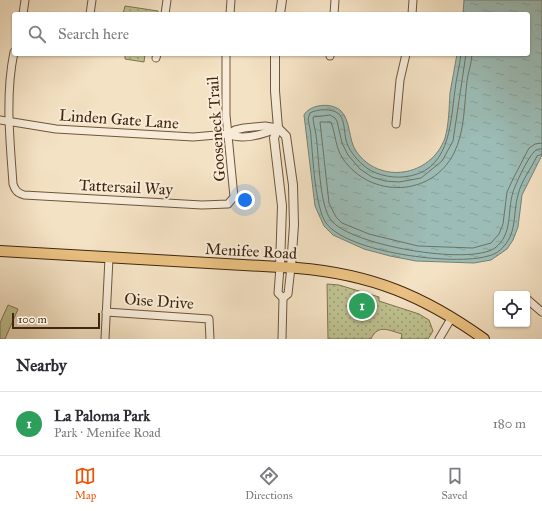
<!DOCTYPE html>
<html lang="en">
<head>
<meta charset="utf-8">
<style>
	body { margin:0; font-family:"IM FELL Great Primer",serif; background:#f7f7f7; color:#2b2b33 }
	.controls { position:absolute; right:12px; bottom:12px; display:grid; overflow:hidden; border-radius:4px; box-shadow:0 1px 3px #0004 }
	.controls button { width:36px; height:36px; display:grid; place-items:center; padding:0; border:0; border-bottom:1px solid #e1e1e2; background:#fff; color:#2b2b33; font:20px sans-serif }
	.scale { position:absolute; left:12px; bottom:10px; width:88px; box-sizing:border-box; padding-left:4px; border:2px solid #402710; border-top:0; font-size:11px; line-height:14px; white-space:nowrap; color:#402710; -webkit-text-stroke:3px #f8ecd9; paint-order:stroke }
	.you { position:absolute; left:245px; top:200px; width:14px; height:14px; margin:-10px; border:3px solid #fff; border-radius:50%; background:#1a73e8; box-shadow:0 0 0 6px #1a73e833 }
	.badge { display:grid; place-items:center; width:26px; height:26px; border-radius:50%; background:#ea580c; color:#fff; font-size:13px; font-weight:700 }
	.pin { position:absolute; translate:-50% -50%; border:2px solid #fff; box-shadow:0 1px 4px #0006 }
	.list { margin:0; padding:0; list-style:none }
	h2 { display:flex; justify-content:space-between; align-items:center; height:52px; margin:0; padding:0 16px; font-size:17px }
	h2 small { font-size:13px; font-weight:400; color:#7c7c81 }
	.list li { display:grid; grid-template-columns:26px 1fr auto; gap:12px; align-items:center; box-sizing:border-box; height:64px; padding:0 16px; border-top:1px solid #e1e1e2 }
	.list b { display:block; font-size:15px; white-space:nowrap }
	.list p { margin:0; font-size:13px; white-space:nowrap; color:#7c7c81 }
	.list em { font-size:13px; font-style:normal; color:#7c7c81 }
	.icon { flex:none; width:22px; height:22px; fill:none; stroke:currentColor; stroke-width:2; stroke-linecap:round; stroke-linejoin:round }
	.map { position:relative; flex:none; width:542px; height:339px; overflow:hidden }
	.search { position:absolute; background:#fff; box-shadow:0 1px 3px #0004; left:12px; right:12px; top:12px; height:44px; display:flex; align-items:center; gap:10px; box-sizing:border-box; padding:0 14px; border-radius:4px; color:#7c7c81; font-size:15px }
	.sheet { height:116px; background:#fff }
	nav { display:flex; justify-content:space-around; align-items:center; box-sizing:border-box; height:56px; border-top:1px solid #e1e1e2; background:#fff; font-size:11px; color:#7c7c81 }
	nav a { display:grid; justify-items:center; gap:2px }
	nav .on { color:#ea580c }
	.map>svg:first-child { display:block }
	.park { fill:url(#park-dots); stroke:#807450 }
	.pitch { fill:#bfc291; stroke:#807450 }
	.water { fill:url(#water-ripples); stroke:#778174 }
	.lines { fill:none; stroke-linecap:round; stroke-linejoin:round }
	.shore { stroke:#6e7264; stroke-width:1 }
	.minor-casing { stroke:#6d563d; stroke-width:9 }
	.tertiary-casing { stroke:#6d563d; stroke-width:10 }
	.primary-casing { stroke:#402710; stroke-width:12 }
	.minor { stroke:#f8ecd9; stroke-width:7 }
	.tertiary { stroke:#f8ecd9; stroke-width:8 }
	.primary { stroke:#eac182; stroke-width:10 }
	.labels { text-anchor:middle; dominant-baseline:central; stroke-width:4; stroke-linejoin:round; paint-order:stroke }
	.street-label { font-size:16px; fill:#402710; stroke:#f8ecd9 }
</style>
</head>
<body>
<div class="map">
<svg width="542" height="339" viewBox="0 0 542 339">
	<defs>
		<pattern id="park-dots" width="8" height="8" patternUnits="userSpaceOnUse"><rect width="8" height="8" fill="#bfc291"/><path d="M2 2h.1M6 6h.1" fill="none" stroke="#9d9e75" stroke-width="1.8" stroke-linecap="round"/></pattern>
		<pattern id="water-ripples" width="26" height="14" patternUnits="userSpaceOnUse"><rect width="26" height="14" fill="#9cbdb7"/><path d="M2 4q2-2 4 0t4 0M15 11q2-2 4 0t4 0" fill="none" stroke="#87a29c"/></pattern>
	</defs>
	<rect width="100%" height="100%" fill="#f4e2c4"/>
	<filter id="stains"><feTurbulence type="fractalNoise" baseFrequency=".005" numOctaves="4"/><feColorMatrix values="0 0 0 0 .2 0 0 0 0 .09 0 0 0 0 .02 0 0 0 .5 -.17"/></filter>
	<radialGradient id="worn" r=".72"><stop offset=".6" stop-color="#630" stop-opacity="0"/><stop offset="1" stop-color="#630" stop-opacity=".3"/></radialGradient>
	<g class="park">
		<polygon points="125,6 158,11 158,14 123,14"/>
		<polygon points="125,54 145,54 144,62 125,59"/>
		<path d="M327,284L339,285L379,297V301L419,314L429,320L433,331L428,339H401L402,334C390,331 378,323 371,339H328Z"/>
	</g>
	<polygon class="pitch" points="8,305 18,309 5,339 0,339 0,323"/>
	<path class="water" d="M464,0H542V155L522,195L518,227L513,240L507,249L491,260L474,263L416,261L390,256L364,249L333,235L324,226L315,206L304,115C310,104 332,102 341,111C351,121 348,139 356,151C379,185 431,177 445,138C449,124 449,108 450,93C452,80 455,67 457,54H528V14H463Z"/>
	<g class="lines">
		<g class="shore">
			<path d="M461,54C460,66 456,78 455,90C450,126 450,173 403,177C389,178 373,174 363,165C356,159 348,149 346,140C344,132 345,120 339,114C332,108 317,109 310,113L308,119C309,125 311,131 311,137C313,158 315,207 326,223C348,253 455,266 488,256C494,255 500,251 504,246C517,232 513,212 518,195C521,181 531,169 537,156L542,154"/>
			<path d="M466,54L453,141L442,161L421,178L399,182L385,181L372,177L360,169L348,155L342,143L337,121L335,118L330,115L313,117C313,123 315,128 316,135C319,155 319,205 331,220C349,245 469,266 495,248C513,234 507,212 513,192C516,183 527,159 534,152C536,149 539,149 542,149"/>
			<path d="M472,54C472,63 468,72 467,81C464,105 465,131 454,153C432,197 371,199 343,159C335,147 336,135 331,122H320L329,203L336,217L342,223L369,234L418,246L473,248L491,243L499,234L503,224L507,192L513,179L529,148L535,144L542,143"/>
		</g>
		<defs>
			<g id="minor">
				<polyline points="23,14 25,0"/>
				<polyline points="90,14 92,0"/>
				<polyline points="165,14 167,0"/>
				<polyline points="230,14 231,0"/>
				<polyline points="334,14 335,0"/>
				<polyline points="412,14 413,0"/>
				<path d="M14,52C5,96 10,140 13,184C15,190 17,193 24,195L202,205L228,204L234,197L226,115V54"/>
				<polyline points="330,56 330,54"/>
				<polyline points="156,58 157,54"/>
				<polyline points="0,120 56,129 193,137 228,134 235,130 244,128 265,126 278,128"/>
				<polyline points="396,124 400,80 406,54"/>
				<path d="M228,134C243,141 264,134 278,128"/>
				<polyline points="280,267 278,293 283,298 282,339"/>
				<polyline points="283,298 288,294 291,267"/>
				<polyline points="528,300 542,312"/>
				<polyline points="106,312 209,319 210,339"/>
				<polyline points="105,339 109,258"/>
				<polyline points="439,339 452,317"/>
			</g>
			<g id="tertiary">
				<polyline points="280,14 282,0"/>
				<polyline points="275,54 275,91 278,128 274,138 282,206 280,267"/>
				<polyline points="278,128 286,136 293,185 294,225 291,267"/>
			</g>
			<path id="primary" d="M0,251L297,268C371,274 424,296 484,339"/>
		</defs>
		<use href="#minor" class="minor-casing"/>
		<use href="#tertiary" class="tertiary-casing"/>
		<use href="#primary" class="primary-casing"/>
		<use href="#minor" class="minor"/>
		<use href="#tertiary" class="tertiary"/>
		<use href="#primary" class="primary"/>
	</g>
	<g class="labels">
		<g class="street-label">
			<text transform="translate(119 119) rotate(4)">Linden Gate Lane</text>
			<text transform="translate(216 129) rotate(-94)">Gooseneck Trail</text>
			<text transform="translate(126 187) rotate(3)">Tattersail Way</text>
			<text transform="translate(251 251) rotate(3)">Menifee Road</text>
			<text transform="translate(159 301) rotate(4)">Oise Drive</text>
		</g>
	</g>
	<rect width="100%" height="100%" filter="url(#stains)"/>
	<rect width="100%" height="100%" fill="url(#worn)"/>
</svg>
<div class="controls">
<button><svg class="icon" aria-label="locate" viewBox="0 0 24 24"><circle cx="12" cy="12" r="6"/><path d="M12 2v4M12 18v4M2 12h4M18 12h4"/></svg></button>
</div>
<div class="scale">100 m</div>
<div class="you"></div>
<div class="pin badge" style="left:362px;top:306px;background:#2e9e5b">1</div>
<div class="search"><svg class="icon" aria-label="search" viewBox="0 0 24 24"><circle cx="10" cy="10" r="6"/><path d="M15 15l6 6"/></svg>Search here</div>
</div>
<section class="sheet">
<h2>Nearby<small></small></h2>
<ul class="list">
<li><span class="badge" style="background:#2e9e5b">1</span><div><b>La Paloma Park</b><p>Park · Menifee Road</p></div><em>180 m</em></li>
</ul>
</section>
<nav>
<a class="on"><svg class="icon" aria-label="map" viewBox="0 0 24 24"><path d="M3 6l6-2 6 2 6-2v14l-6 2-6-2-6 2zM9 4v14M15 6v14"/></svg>Map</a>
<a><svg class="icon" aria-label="directions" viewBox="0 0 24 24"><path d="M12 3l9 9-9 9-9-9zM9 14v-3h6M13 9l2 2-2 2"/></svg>Directions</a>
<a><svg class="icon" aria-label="saved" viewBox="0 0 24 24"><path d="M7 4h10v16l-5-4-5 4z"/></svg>Saved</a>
</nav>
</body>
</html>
